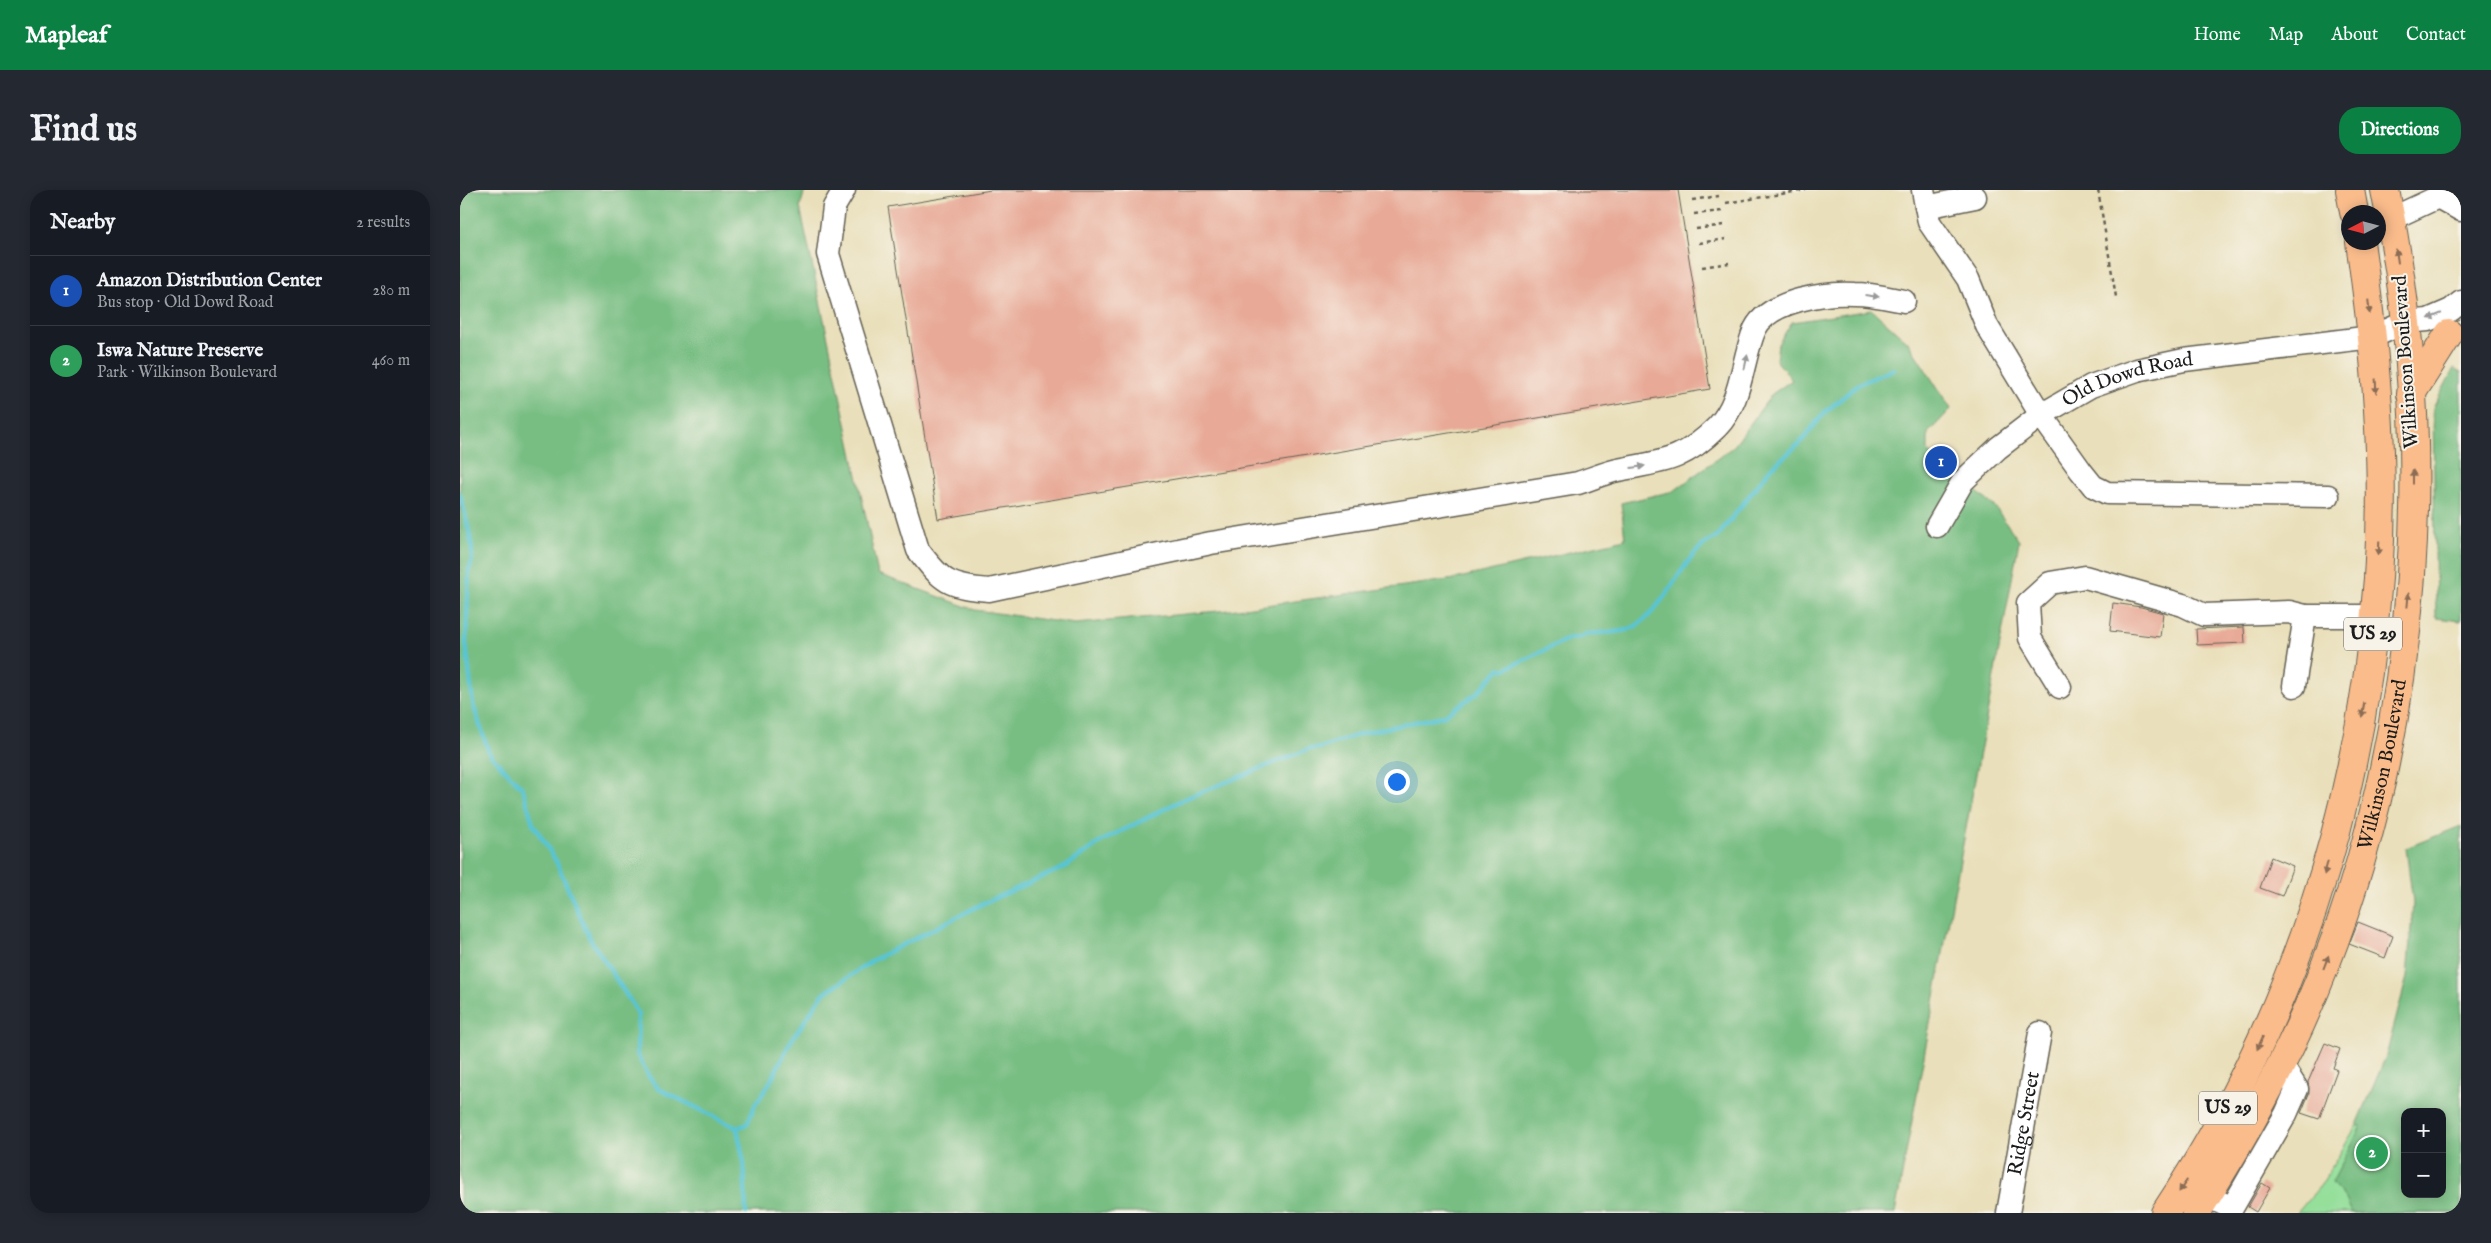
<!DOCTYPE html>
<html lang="en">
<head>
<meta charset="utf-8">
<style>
	body { margin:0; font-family:"IM FELL English",serif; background:#242831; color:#f1f3f6 }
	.controls { position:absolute; right:15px; bottom:15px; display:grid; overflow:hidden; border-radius:10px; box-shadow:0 2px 12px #0003 }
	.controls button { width:45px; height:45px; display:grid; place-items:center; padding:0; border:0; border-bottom:1px solid #363941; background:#171b24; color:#f1f3f6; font:25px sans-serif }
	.compass { position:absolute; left:1881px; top:15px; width:45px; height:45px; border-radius:50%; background:#171b24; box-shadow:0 2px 12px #0003; rotate:264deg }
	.you { position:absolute; left:936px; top:591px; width:18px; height:18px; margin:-12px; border:4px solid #fff; border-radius:50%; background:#1a73e8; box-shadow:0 0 0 8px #1a73e833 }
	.badge { display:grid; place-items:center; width:32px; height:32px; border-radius:50%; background:#0b8043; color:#fff; font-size:16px; font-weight:700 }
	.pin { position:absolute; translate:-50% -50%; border:2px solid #fff; box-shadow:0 1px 5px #0006 }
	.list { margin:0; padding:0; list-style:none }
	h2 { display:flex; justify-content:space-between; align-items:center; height:65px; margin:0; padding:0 20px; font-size:21px }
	h2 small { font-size:16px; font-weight:400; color:#9ea1a6 }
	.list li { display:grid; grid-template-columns:32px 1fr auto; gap:15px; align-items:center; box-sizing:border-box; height:70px; padding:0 20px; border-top:1px solid #363941 }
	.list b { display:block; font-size:19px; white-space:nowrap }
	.list p { margin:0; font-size:16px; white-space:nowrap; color:#9ea1a6 }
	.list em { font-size:16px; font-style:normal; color:#9ea1a6 }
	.map { position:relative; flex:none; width:2001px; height:1023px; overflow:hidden; border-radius:20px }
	header { display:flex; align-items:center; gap:30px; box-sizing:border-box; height:70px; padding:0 25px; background:#0b8043; color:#fff }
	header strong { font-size:24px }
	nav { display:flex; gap:28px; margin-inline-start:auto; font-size:18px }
	.intro { display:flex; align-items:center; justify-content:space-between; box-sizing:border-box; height:120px; padding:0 30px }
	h1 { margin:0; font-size:35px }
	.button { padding:12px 22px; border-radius:20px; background:#0b8043; color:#fff; font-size:18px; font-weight:700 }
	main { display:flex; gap:30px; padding:0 30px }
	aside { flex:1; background:#171b24; border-radius:20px; box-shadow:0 2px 12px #0003 }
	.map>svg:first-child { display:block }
	.green { fill:#95df9b; stroke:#587e5c }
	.forest { fill:#78be83; stroke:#4a6d50; fill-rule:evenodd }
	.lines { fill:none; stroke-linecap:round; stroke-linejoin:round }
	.stream { stroke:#59c4d3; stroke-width:4.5 }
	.building { fill:#e8a996 }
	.minor-casing { stroke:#646053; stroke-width:25 }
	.major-casing { stroke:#646053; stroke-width:30 }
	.path { stroke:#646053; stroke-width:2.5; stroke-dasharray:4 4; stroke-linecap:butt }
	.minor { stroke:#fff; stroke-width:22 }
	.major { stroke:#fabc8b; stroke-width:28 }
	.oneway { fill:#8b6c54 }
	.oneway2 { fill:#999 }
	.labels { text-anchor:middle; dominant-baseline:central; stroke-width:4; stroke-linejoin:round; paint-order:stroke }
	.shield { fill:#f7f3e8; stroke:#5e5c59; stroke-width:1 }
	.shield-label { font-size:19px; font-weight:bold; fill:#1c1c1c }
	.street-label { font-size:20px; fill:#1c1c1c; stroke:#f7f3e8 }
</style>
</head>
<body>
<header>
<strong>Mapleaf</strong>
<nav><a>Home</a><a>Map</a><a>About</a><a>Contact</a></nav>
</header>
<div class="intro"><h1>Find us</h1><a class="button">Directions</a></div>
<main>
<aside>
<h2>Nearby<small>2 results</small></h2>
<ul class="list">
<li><span class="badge" style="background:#1a4fb4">1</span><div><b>Amazon Distribution Center</b><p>Bus stop · Old Dowd Road</p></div><em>280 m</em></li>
<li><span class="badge" style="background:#2e9e5b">2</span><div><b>Iswa Nature Preserve</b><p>Park · Wilkinson Boulevard</p></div><em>460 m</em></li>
</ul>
</aside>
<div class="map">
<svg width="2001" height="1023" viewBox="0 0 2001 1023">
	<rect width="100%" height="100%" fill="#f7f3e8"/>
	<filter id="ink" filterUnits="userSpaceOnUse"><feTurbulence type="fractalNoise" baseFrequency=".02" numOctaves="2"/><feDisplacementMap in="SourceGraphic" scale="10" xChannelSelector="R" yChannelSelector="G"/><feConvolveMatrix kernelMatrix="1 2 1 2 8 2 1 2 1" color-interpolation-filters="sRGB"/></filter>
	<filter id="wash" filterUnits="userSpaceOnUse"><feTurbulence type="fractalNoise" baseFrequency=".0096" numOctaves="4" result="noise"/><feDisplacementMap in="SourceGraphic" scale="20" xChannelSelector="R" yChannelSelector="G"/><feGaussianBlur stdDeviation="1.12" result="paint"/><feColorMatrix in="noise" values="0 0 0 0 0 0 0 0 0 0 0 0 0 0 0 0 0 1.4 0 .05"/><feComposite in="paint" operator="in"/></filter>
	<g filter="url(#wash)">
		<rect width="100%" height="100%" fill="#e9dfba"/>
		<polygon class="green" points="1897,935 1945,945 1945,1004 1982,1004 2001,1023 1837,1023 1861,995"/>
		<g class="forest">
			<polygon points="0,0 345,0 340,17 418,384 515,420 615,434 770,420 995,389 1165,349 1161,313 1214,301 1274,256 1312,204 1332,190 1316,170 1318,154 1332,132 1412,120 1447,151 1491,219 1468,243 1468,261 1535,317 1559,351 1435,1023 0,1023"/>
			<polygon points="1994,178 2001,182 2001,431 1976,428 1973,218"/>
			<path d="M2001,636V1023H1892L1886,1009L1872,993L1901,936L1897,935L1926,866L1947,787L1953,713L1946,658ZM1945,922H1982V1004H1945Z"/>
		</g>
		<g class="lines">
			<g class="stream">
				<path d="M0,304C4,322 18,364 9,379L6,453L13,514L29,563L63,599L73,634L96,671L129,747L178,823L177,864L189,887L199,899L277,938"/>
				<path d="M277,938L287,934L295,915L309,894L331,851L363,804L415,769L522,714L605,677L642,651L724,609L849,559L860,558L903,543L983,526L1016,504L1040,478L1043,480L1110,448L1121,447L1126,444C1139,442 1160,444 1172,438C1207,421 1224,358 1257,347L1311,278L1340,253L1365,222L1399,194L1434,179"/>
				<polyline points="277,938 284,973 286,1023"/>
			</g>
		</g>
		<g id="blocks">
			<g class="building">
				<polygon points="531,0 1218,0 1250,199 478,329 428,17"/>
				<polygon points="1653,413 1681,417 1703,423 1700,447 1650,441"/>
				<polygon points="1784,437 1785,453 1737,455 1736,439"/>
				<polygon points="1811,667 1833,676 1822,706 1800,698"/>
				<polygon points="1898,732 1933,746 1925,768 1889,754"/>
				<polygon points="1865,853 1880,859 1873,878 1877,880 1859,929 1841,923 1849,904 1848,892"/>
				<polygon points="1802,993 1810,998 1796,1022 1788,1017"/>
			</g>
		</g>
	</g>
	<g filter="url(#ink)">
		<use href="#blocks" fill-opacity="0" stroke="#646053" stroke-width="1"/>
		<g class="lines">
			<defs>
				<g id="minor">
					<path d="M384,0L374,17L368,64L458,360C482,392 489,397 529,400L751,353L1118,293C1131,289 1144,283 1158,280C1202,271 1222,272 1257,237C1283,210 1281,171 1295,139C1309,110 1367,102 1395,104C1412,104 1428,108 1444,111"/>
					<polyline points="1463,0 1469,32 1508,89 1527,136 1581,225 1621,281 1633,296 1647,303 1868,306"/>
					<polyline points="1466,17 1515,7"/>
					<polyline points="1931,29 1978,7 2001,20"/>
					<path id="s1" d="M1477,336L1503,291L1538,258L1581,225L1631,196L1677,180L1724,170L1912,147L1946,132L1968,130L1991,120L2001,112"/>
					<polyline points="1834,496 1845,426 1915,426"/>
					<polyline points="1600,497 1570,448 1568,413 1590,393 1625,387 1723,415 1744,425 1829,422 1845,426"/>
					<polyline points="1747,1006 1772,1018 1826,924 1837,899 1821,874"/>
					<path id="s2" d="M1548,1023L1580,843"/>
				</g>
				<g id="major">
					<polyline points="1890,0 1894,22"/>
					<polyline points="1951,204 1989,144"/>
					<path d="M1705,1023C1831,834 1902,614 1918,388C1926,276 1916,163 1900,52"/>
					<path id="s3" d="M1736,1023C1786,945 1832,862 1865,776C1960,532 1978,256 1925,0"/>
				</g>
			</defs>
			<use href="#minor" class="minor-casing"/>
			<use href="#major" class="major-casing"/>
			<g class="path">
				<polyline points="1638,0 1656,107"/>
				<polyline points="1232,10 1259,6"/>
				<polyline points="1266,13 1346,0"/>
				<polyline points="1234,24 1262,21"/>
				<polyline points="1236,39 1264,35"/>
				<polyline points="1239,53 1266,49"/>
				<polyline points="1242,77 1269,73"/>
			</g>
			<use href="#minor" class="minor"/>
			<use href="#major" class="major"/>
		</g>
		<defs><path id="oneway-solid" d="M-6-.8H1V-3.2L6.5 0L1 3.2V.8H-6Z" transform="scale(1.25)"/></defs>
		<g class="oneway">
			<use href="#oneway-solid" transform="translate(1937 66) rotate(-98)"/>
			<use href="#oneway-solid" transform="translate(1909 117) rotate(84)"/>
			<use href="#oneway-solid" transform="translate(1916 196) rotate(87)"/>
			<use href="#oneway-solid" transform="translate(1953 287) rotate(-90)"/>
			<use href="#oneway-solid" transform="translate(1919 358) rotate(92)"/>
			<use href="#oneway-solid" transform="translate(1948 410) rotate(-85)"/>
			<use href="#oneway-solid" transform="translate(1903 520) rotate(100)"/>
			<use href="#oneway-solid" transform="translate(1866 678) rotate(105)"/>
			<use href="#oneway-solid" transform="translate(1866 772) rotate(-69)"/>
			<use href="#oneway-solid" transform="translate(1800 853) rotate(114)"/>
			<use href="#oneway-solid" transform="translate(1723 996) rotate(124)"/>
		</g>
		<g class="oneway2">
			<use href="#oneway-solid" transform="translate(1412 106) rotate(7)"/>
			<use href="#oneway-solid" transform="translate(1975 126) rotate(158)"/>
			<use href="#oneway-solid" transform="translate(1286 172) rotate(-78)"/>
			<use href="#oneway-solid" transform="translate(1178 277) rotate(-8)"/>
		</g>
	</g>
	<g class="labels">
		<g class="shield">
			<rect x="1884" y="427.5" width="58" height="33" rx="4"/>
			<rect x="1739" y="901.5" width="58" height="33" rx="4"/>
		</g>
		<g class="shield-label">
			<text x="1913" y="444">US 29</text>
			<text x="1768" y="918">US 29</text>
		</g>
		<g class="street-label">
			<text transform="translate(1946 172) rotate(-94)">Wilkinson Boulevard</text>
			<text stroke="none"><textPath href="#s1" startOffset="249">Old Dowd Road</textPath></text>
			<text stroke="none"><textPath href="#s3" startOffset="489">Wilkinson Boulevard</textPath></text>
			<text stroke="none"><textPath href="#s2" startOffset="91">Ridge Street</textPath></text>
		</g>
	</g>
</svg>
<div class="controls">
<button>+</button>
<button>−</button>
</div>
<svg class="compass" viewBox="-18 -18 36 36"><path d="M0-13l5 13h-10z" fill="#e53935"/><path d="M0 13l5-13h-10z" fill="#9ea1a6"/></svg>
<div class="you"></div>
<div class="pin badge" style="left:1481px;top:272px;background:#1a4fb4">1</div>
<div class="pin badge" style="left:1912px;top:963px;background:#2e9e5b">2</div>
</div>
</main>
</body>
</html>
